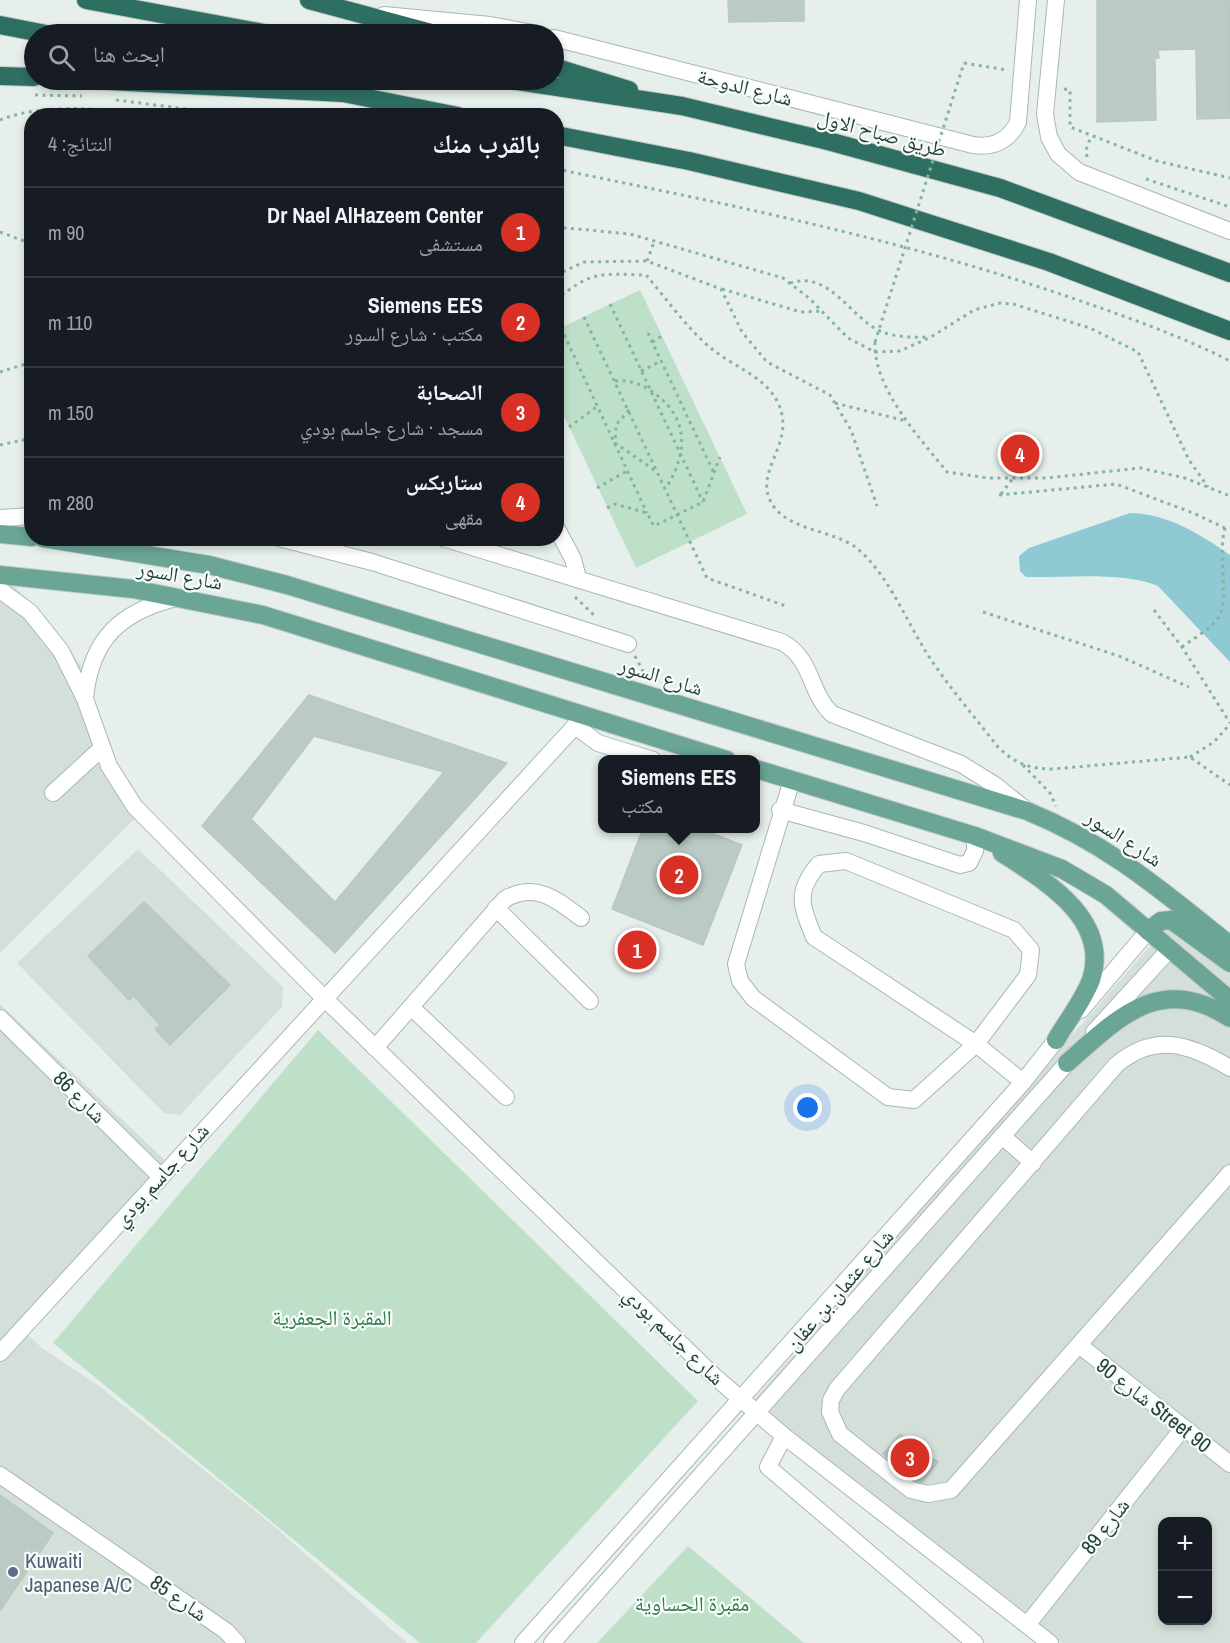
<!DOCTYPE html>
<html lang="ar">
<head>
<meta charset="utf-8">
<style>
	body { margin:0; font-family:"Archivo Narrow","Noto Naskh Arabic",sans-serif; background:#20242c; color:#f1f3f6; direction:rtl }
	.controls { position:absolute; right:18px; bottom:18px; display:grid; overflow:hidden; border-radius:12px; box-shadow:0 3px 9px #0003 }
	.controls button { width:54px; height:54px; display:grid; place-items:center; padding:0; border:0; border-bottom:2px solid #363941; background:#171b24; color:#f1f3f6; font:30px sans-serif }
	.you { position:absolute; left:808px; top:1108px; width:21px; height:21px; margin:-15px; border:4px solid #fff; border-radius:50%; background:#1a73e8; box-shadow:0 0 0 9px #1a73e833 }
	.badge { display:grid; place-items:center; width:39px; height:39px; border-radius:50%; background:#d93025; color:#fff; font-size:20px; font-weight:700 }
	.pin { position:absolute; translate:-50% -50%; border:3px solid #fff; box-shadow:0 2px 6px #0006 }
	.popup { position:absolute; left:598px; top:755px; width:162px; height:78px; box-sizing:border-box; display:grid; place-content:center; border-radius:12px; background:#171b24; filter:drop-shadow(0 2px 4px #0005); font-size:20px; white-space:nowrap; color:#9ea1a6 }
	.popup b { font-size:22px; color:#f1f3f6 }
	.popup::after { content:''; position:absolute; left:50%; top:100%; margin-left:-12px; border:12px solid transparent; border-top-color:#171b24 }
	.list { margin:0; padding:0; list-style:none }
	h2 { display:flex; justify-content:space-between; align-items:center; height:78px; margin:0; padding:0 24px; font-size:26px }
	h2 small { font-size:20px; font-weight:400; color:#9ea1a6 }
	.list li { display:grid; grid-template-columns:39px 1fr auto; gap:18px; align-items:center; box-sizing:border-box; height:90px; padding:0 24px; border-top:2px solid #363941 }
	.list b { display:block; font-size:22px; white-space:nowrap }
	.list p { margin:0; font-size:20px; white-space:nowrap; color:#9ea1a6 }
	.list em { font-size:20px; font-style:normal; color:#9ea1a6 }
	.icon { flex:none; width:33px; height:33px; fill:none; stroke:currentColor; stroke-width:2; stroke-linecap:round; stroke-linejoin:round }
	.map { position:relative; flex:none; width:1230px; height:1643px; overflow:hidden; direction:ltr }
	.search { position:absolute; background:#171b24; box-shadow:0 3px 9px #0003; left:24px; top:24px; width:540px; height:66px; display:flex; align-items:center; gap:15px; box-sizing:border-box; padding:0 21px; border-radius:33px; color:#9ea1a6; font-size:22px }
	.panel { position:absolute; background:#171b24; box-shadow:0 3px 9px #0003; left:24px; top:108px; width:540px; height:438px; border-radius:24px; direction:rtl }
	.map>svg:first-child { display:block }
	.built { fill:#d4dfda; fill-rule:evenodd }
	.green { fill:#bfe0c8 }
	.water { fill:#8ec9d4 }
	.building { fill:#bbcac4; stroke:#b8c9c2; stroke-width:1.5; fill-rule:evenodd }
	.lines { fill:none; stroke-linecap:round; stroke-linejoin:round }
	.minor-casing { stroke:#a8b8b2; stroke-width:18 }
	.major-casing { stroke:#c2cac8; stroke-width:20 }
	.highway-casing { stroke:#c2cac8; stroke-width:20 }
	.path { stroke:#86b3a5; stroke-width:3; stroke-dasharray:3 4.5; stroke-linecap:butt }
	.minor { stroke:#fff; stroke-width:16 }
	.major { stroke:#6aa596; stroke-width:18 }
	.highway { stroke:#2f6f62; stroke-width:18 }
	.path-bridge { stroke:#86b3a5; stroke-width:3; stroke-dasharray:3 4.5; stroke-linecap:butt }
	.service-dot { fill:#5c6f8a; stroke:#f7fbf9; stroke-width:2 }
	.labels { text-anchor:middle; dominant-baseline:central; stroke-width:4.5; stroke-linejoin:round; paint-order:stroke }
	.street-label { font-size:21px; fill:#24423a; stroke:#f7fbf9 }
	.park-label { font-size:21px; fill:#2d7a4b; stroke:#f7fbf9 }
	.service-label { font-size:21px; fill:#4e5e75; stroke:#f7fbf9; text-anchor:start }
</style>
</head>
<body>
<div class="map">
<svg width="1230" height="1643" viewBox="0 0 1230 1643">
	<rect width="100%" height="100%" fill="#e6efeb"/>
	<g class="built">
		<polygon points="0,569 84,669 105,746 144,809 0,953"/>
		<polygon points="138,849 283,987 282,1007 180,1115 164,1113 17,963"/>
		<path d="M1172,921L1230,967V1643H1062L1030,1618L918,1540L753,1401ZM1162,1522H1208V1620H1162Z"/>
		<polygon points="0,1004 169,1164 25,1332 42,1348 100,1387 269,1522 407,1643 0,1643"/>
	</g>
	<g class="green">
		<polygon points="640,290 747,514 636,568 557,401 556,330"/>
		<polygon points="318,1030 698,1401 476,1643 420,1643 53,1343"/>
		<polygon points="688,1546 804,1643 597,1643"/>
	</g>
	<path class="water" d="M1130,513C1166,513 1202,535 1230,555V662L1158,586C1122,571 1065,578 1026,577L1020,571L1019,556L1029,548Z"/>
	<g class="building">
		<polygon points="728,0 804,0 804,21 729,22"/>
		<polygon points="1097,0 1230,0 1230,118 1197,119 1196,49 1158,50 1159,58 1155,58 1156,120 1097,122"/>
		<path d="M309,695L507,763L335,953L202,826ZM314,736L444,772L335,902L251,819Z"/>
		<polygon points="643,828 699,828 742,845 703,945 612,909"/>
		<polygon points="144,902 230,985 170,1045 155,1029 160,1025 134,996 129,1000 88,956"/>
		<polygon points="900,1434 938,1462 922,1482 916,1480 883,1454"/>
		<polygon points="0,1495 53,1533 0,1611"/>
	</g>
	<g class="lines">
		<defs>
			<g id="minor">
				<polyline points="1056,0 1045,114 1049,137 1058,154 1079,172 1230,231"/>
				<polyline points="384,15 490,25 538,34"/>
				<path d="M554,38L973,145C993,148 1009,141 1018,122L1028,0"/>
				<polyline points="0,518 32,516"/>
				<polyline points="556,527 573,559 578,578"/>
				<polyline points="279,538 372,562 628,644"/>
				<path d="M443,538L782,642C814,660 808,691 832,714L961,764L995,785L1026,810"/>
				<polyline points="0,590 30,612 61,651 85,699 109,766 135,807 324,998 714,1376 784,1436 1050,1643"/>
				<path d="M85,698C91,639 120,612 176,598"/>
				<polyline points="575,726 598,743 653,760"/>
				<path d="M792,780L736,964L740,981L753,998L888,1097L914,1100L976,1044L1028,975L1031,950L1014,930L846,861L819,864C795,892 801,905 814,937L976,1044L1023,1082"/>
				<polyline points="53,793 102,748"/>
				<polyline points="780,810 864,833 960,865 969,863 975,851 975,836"/>
				<polyline points="496,908 590,1001"/>
				<polyline points="411,1007 506,1097"/>
				<polyline points="1081,1010 1148,931"/>
				<polyline points="0,1018 160,1176"/>
				<polyline points="1094,1032 1170,949"/>
				<path d="M375,1048L505,899C536,882 556,899 581,918"/>
				<path d="M1230,1068C1190,1044 1155,1032 1116,1065L837,1389L831,1400L830,1412L840,1434L911,1490L928,1494L951,1490L1230,1173"/>
				<polyline points="1002,1136 1033,1163"/>
				<polyline points="1079,1345 1230,1464"/>
				<polyline points="0,1353 585,715"/>
				<polyline points="784,1436 768,1467 975,1643"/>
				<polyline points="0,1475 226,1631 237,1643"/>
				<polyline points="1027,1625 1183,1428"/>
				<polyline points="523,1643 1023,1082 1064,1030"/>
				<polyline points="552,1643 1075,1054"/>
			</g>
			<g id="major">
				<polyline points="0,534 32,537"/>
				<path d="M43,538L209,565L287,585L1027,811C1110,845 1161,890 1230,945"/>
				<polyline points="0,575 133,589 263,615 727,760"/>
				<polyline points="756,769 975,836 1062,869 1106,895 1230,1000"/>
				<path d="M1002,853C1044,880 1111,919 1091,980C1083,1001 1067,1021 1056,1040"/>
				<polyline points="1148,931 1161,921 1171,920 1230,963"/>
				<path d="M1067,1063C1119,1017 1160,973 1230,1018"/>
			</g>
			<g id="highway">
				<polyline points="86,0 269,34"/>
				<polyline points="309,0 435,34"/>
				<polyline points="0,25 46,34"/>
				<polyline points="554,67 629,90"/>
				<polyline points="0,76 34,77"/>
				<polyline points="89,80 343,93"/>
				<polyline points="511,80 682,106 828,141 1000,188 1230,273"/>
				<polyline points="333,91 458,116"/>
				<polyline points="556,135 689,161 859,201 1049,262 1230,331"/>
			</g>
		</defs>
		<use href="#minor" class="minor-casing"/>
		<use href="#major" class="major-casing"/>
		<use href="#highway" class="highway-casing"/>
		<g class="path">
			<polyline points="964,63 1007,70"/>
			<polyline points="1064,89 1070,90 1070,127 1157,161 1230,178"/>
			<polyline points="35,95 82,96"/>
			<polyline points="116,100 241,116"/>
			<path d="M0,120C44,102 112,109 158,116"/>
			<polyline points="1087,157 1086,150 1091,136"/>
			<path d="M556,169C728,204 900,239 1066,296C1121,315 1177,334 1230,361"/>
			<polyline points="1146,179 1230,207"/>
			<polyline points="556,227 630,234 783,278 809,298 848,338 875,352 900,351 931,337 974,310 1000,303 1013,304 1090,328 1138,352 1189,460 1208,487"/>
			<polyline points="0,232 32,244"/>
			<polyline points="647,261 654,242"/>
			<polyline points="556,275 584,262 647,261 721,289 742,332 767,362 830,395 851,430 877,506"/>
			<path d="M790,283C830,270 850,318 882,332C896,337 915,338 930,337"/>
			<polyline points="722,289 801,312 822,311"/>
			<path d="M556,300C592,270 601,274 646,275C666,298 689,331 712,349C734,367 766,377 778,403C798,445 749,472 774,507C793,532 836,530 859,550C889,577 905,618 926,652C947,685 974,716 998,747C1014,763 1030,769 1053,769L1190,757L1230,785"/>
			<polyline points="610,304 703,502"/>
			<polyline points="584,317 707,578 786,606"/>
			<polyline points="561,328 647,513"/>
			<polyline points="648,333 714,473"/>
			<polyline points="652,342 662,336"/>
			<path d="M875,342C873,388 920,438 947,472L988,478H1047L1140,468L1185,478L1230,496"/>
			<polyline points="641,371 661,361"/>
			<polyline points="0,372 32,362"/>
			<path d="M615,381C630,380 638,383 650,390C689,416 689,451 666,488"/>
			<polyline points="835,403 906,421"/>
			<polyline points="629,410 616,425 615,443 657,472"/>
			<polyline points="569,427 598,406"/>
			<polyline points="0,445 32,438"/>
			<polyline points="597,488 627,471"/>
			<polyline points="1001,494 1013,478"/>
			<polyline points="999,495 1116,484 1193,513 1225,528 1230,528"/>
			<polyline points="607,508 615,504 647,513 654,526 703,502 720,457"/>
			<polyline points="575,597 594,615"/>
			<polyline points="1154,610 1182,647 1230,723"/>
			<polyline points="983,612 1119,656 1189,687"/>
			<path d="M1182,647C1192,639 1211,629 1219,617C1230,594 1217,556 1225,528"/>
			<polyline points="635,656 646,677"/>
			<polyline points="1190,757 1214,742 1230,724"/>
			<polyline points="1023,765 1050,793 1056,806"/>
		</g>
		<use href="#minor" class="minor"/>
		<use href="#major" class="major"/>
		<use href="#highway" class="highway"/>
		<polyline class="path-bridge" points="875,342 964,63"/>
	</g>
	<circle class="service-dot" cx="13" cy="1572" r="6"/>
	<g class="labels">
		<g class="street-label">
			<text transform="translate(745 87) rotate(14)">شارع الدوحة</text>
			<text transform="translate(882 133) rotate(15)">طريق صباح الاول</text>
			<text transform="translate(180 575) rotate(10)">شارع السور</text>
			<text transform="translate(661 676) rotate(17)">شارع السور</text>
			<text transform="translate(1124 838) rotate(33)">شارع السور</text>
			<text transform="translate(80 1097) rotate(45)">شارع 86</text>
			<text transform="translate(161 1175) rotate(-48)">شارع جاسم بودي</text>
			<text transform="translate(839 1290) rotate(-49)">شارع عثمان بن عفان</text>
			<text transform="translate(674 1336) rotate(44)">شارع جاسم بودي</text>
			<text transform="translate(1154 1405) rotate(38)">شارع 90 Street 90</text>
			<text transform="translate(1105 1526) rotate(-52)">شارع 89</text>
			<text transform="translate(179 1598) rotate(35)">شارع 85</text>
		</g>
		<g class="park-label">
			<text x="332" y="1317">المقبرة الجعفرية</text>
			<text x="692" y="1603">مقبرة الحساوية</text>
		</g>
		<g class="service-label">
			<text x="25" y="1560">Kuwaiti<tspan x="25" dy="24">Japanese A/C</tspan></text>
		</g>
	</g>
</svg>
<div class="controls">
<button>+</button>
<button>−</button>
</div>
<div class="you"></div>
<div class="pin badge" style="left:637px;top:950px">1</div>
<div class="pin badge" style="left:679px;top:875px">2</div>
<div class="popup"><b>Siemens EES</b>مكتب</div>
<div class="pin badge" style="left:910px;top:1458px">3</div>
<div class="pin badge" style="left:1020px;top:454px">4</div>
<div class="search"><svg class="icon" aria-label="search" viewBox="0 0 24 24"><circle cx="10" cy="10" r="6"/><path d="M15 15l6 6"/></svg>ابحث هنا</div>
<section class="panel">
<h2>بالقرب منك<small>النتائج: 4</small></h2>
<ul class="list">
<li><span class="badge">1</span><div><b>Dr Nael AlHazeem Center</b><p>مستشفى</p></div><em>90 m</em></li>
<li><span class="badge">2</span><div><b>Siemens EES</b><p>مكتب · شارع السور</p></div><em>110 m</em></li>
<li><span class="badge">3</span><div><b>الصحابة</b><p>مسجد · شارع جاسم بودي</p></div><em>150 m</em></li>
<li><span class="badge">4</span><div><b>ستاربكس</b><p>مقهى</p></div><em>280 m</em></li>
</ul>
</section>
</div>
</body>
</html>
